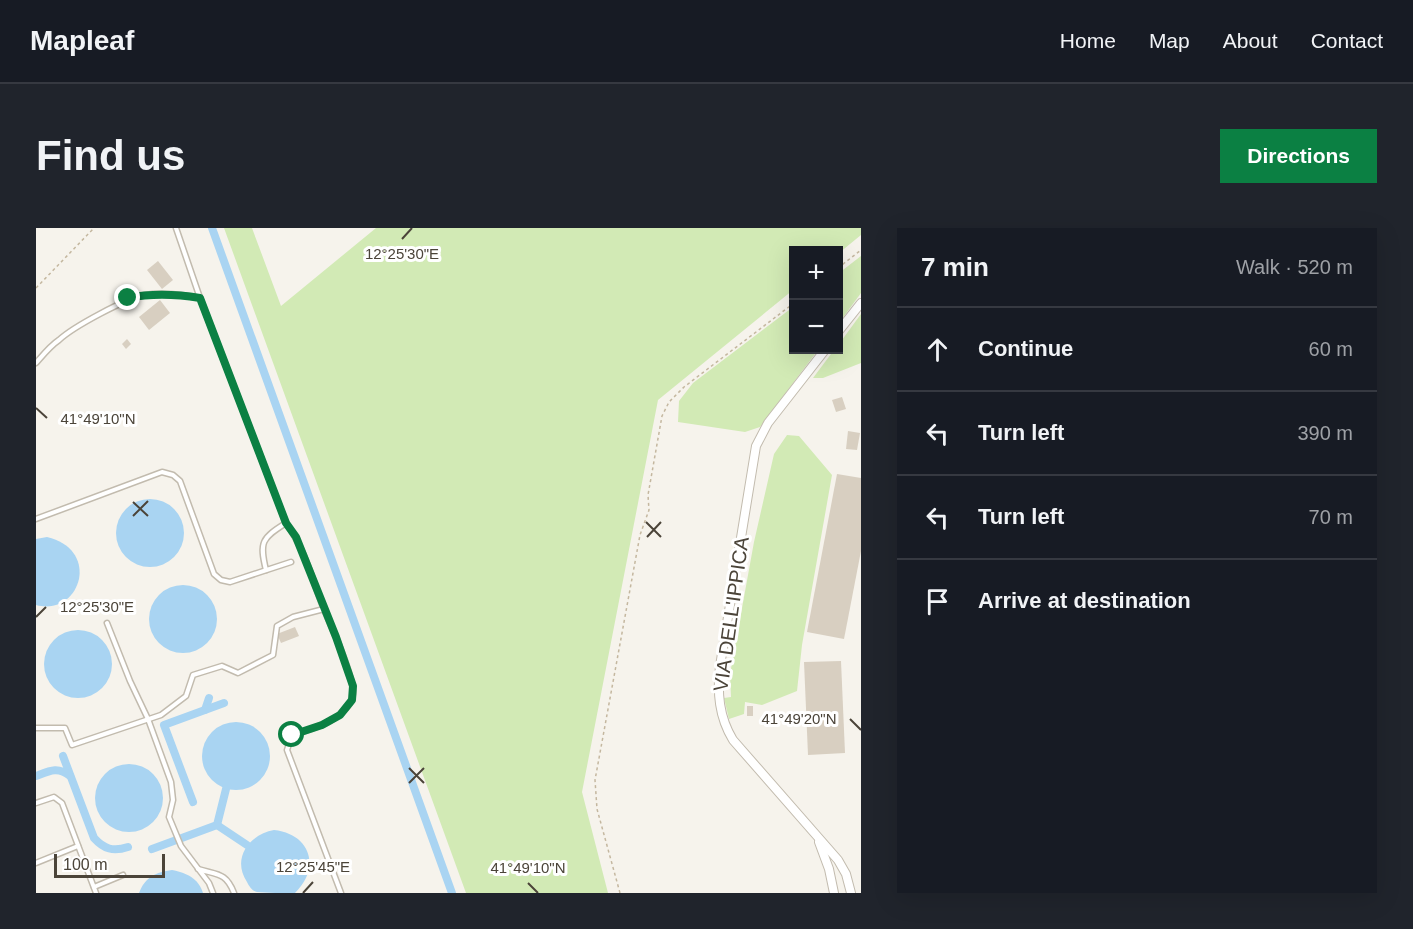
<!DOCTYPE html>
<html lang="en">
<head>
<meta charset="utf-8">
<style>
	body { margin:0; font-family:Arial,sans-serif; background:#20242c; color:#f1f3f6 }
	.controls { position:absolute; right:18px; top:18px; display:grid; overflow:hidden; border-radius:0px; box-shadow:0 6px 24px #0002 }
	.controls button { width:54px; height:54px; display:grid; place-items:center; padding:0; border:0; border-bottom:2px solid #363941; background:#171b24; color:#f1f3f6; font:30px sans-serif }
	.scale { position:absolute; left:18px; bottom:15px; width:111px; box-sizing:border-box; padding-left:6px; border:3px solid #4b4439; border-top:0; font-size:16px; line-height:21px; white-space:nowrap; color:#4b4439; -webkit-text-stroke:4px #fff; paint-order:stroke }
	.stop { position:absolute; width:18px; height:18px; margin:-14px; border:4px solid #0b8043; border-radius:50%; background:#fff }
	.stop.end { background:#0b8043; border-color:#fff; box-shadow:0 2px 6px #0008 }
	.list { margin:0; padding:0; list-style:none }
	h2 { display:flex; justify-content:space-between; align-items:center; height:78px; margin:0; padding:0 24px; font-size:26px }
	h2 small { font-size:20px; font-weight:400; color:#9ea1a6 }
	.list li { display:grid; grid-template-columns:39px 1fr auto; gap:18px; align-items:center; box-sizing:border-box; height:84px; padding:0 24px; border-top:2px solid #363941 }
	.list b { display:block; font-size:22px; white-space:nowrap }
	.list em { font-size:20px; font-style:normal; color:#9ea1a6 }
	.icon { flex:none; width:33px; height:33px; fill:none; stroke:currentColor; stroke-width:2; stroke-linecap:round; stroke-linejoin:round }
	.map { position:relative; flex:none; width:825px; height:665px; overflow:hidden; border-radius:0px }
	header { display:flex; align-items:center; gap:36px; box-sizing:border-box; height:84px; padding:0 30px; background:#171b24; border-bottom:2px solid #363941 }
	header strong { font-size:28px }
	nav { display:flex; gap:33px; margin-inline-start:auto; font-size:21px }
	.intro { display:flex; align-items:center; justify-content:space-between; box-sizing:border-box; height:144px; padding:0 36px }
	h1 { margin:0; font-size:42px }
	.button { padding:15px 27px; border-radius:0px; background:#0b8043; color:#fff; font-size:21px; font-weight:700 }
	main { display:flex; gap:36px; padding:0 36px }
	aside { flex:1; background:#171b24; border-radius:0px; box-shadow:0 6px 24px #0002 }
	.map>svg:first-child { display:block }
	.green { fill:#d2eab5 }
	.water { fill:#a9d4f2 }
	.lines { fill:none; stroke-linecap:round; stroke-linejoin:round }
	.canal { stroke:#a9d4f2; stroke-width:8 }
	.building { fill:#d8cfc1 }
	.lane-casing { stroke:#c2bbae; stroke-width:7 }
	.street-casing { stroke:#c2bbae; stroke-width:10 }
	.path { stroke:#c4b79f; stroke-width:1.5; stroke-dasharray:3 3; stroke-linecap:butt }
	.lane { stroke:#fff; stroke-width:4 }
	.street { stroke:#fff; stroke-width:8 }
	.route { stroke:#0b8043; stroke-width:8 }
	.ticks { fill:none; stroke:#4b4439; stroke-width:2 }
	.labels { text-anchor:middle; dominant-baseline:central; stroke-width:6; stroke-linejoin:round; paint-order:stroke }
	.street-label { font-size:20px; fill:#4b4439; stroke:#fff }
	.ticks-label { font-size:15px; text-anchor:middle; fill:#4b4439; stroke:#fff; stroke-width:6; stroke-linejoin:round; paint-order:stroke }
</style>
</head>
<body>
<header>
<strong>Mapleaf</strong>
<nav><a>Home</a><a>Map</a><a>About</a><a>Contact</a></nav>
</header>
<div class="intro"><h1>Find us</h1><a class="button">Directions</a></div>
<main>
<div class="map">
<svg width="825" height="665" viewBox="0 0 825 665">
	<rect width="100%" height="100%" fill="#f6f3ec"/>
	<g class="green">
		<polygon points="188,0 216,0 245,78 340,0 825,0 825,7 803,25 802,22 758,22 757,62 622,172 546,564 572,665 430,665"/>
		<polygon points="825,28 825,65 803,95 803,45"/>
		<polygon points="757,79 758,122 782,122 724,199 709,204 642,194 643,173 657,155"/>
		<polygon points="825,86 825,135 787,150 777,150 798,122 802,122 803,116"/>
		<polygon points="751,207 763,208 796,247 766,417 761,463 726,477 709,474 708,486 693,491 688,470 695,469 694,446 718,314 738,226"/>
	</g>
	<g class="water">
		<circle cx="114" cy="305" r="34"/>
		<path d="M11,309C66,322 44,389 0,377V311Z"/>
		<circle cx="147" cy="391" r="34"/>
		<circle cx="42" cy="436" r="34"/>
		<circle cx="200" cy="528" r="34"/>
		<circle cx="93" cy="570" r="34"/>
		<path d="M238,602C275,606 285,640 259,665C248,665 230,665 221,664C216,663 213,658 211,654C195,630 214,606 238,602Z"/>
		<path d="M136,642C151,645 162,650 167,665H103C109,649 120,644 136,642Z"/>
	</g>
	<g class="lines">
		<g class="canal">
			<polyline points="176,0 416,665"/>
			<polyline points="169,482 173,470"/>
			<path d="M27,528L58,610C68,621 77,624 92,619"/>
			<path d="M0,548C13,543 22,538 34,548"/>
			<polyline points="157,574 128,497 188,475"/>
			<polyline points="181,597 211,617"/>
			<polyline points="116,621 181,597 190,561"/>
		</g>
	</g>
	<g class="building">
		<polygon points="122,33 137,52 126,61 111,42"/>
		<polygon points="124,72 134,85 113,102 103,89"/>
		<polygon points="91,111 95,116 90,121 86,116"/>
		<polygon points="806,169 810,181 800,184 796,172"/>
		<polygon points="812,203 824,205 821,222 810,221"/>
		<polygon points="801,246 825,250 825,323 808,411 771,404"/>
		<polygon points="259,399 263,408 245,415 241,406"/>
		<polygon points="805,433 809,525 772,527 768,434"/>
		<rect x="711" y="478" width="6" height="10"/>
	</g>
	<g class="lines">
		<defs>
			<g id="lane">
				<polyline points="140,0 164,70"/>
				<path d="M0,135C7,127 14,118 23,112C37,99 90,70 109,67C127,64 146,67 164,70L250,295C268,320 276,350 287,379C297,402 311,432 316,456C318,461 317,470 315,474C302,495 277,500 256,507L251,522L305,665"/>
				<polyline points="0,291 126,244 137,247 144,253 178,346 185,352 194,354 255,334"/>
				<path d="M230,342C223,314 226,310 250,295"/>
				<polyline points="71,395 94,453 112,491 135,554 137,572 133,589 145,618 173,655 177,665"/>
				<polyline points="0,500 29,500 36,517 125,487 150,468 157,447 186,438 202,445 237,427 241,398 257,389 288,381"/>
				<polyline points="0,575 18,569 26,575 60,665"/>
				<polyline points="0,635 42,618"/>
				<path d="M162,641C181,647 190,644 198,665"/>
				<polyline points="58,659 87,647"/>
			</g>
			<g id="street">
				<polyline points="802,104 825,75"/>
				<path d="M789,122L732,195L720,218L684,438C681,465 683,489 697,512L802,632L810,646L815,665"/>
				<polyline points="783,614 793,641 798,665"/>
			</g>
		</defs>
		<use href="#lane" class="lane-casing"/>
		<use href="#street" class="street-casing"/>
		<g class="path">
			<polyline points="802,40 825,22"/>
			<polyline points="0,60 58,0"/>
			<polyline points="584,665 561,581 559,552 604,307 613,282 612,267 626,188 633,174 648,159 758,75"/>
		</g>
		<use href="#lane" class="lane"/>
		<use href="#street" class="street"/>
	</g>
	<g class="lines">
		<path class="route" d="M92,70C117,65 139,66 164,70L250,295L260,309L300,409L317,458L316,472L304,487L286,497L256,507"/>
	</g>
	<path class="ticks" d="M366,11L376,0M0,180L11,190M97,274L112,288M97,288L112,273M610,294L625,309M611,309L625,294M0,389L10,379M814,491L825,502M373,540L388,555M373,555L388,540M492,655L502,665M267,665L277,654"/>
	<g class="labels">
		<g class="street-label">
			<text transform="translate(695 386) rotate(-82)">VIA DELL'IPPICA</text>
		</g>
	</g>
	<g class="ticks-label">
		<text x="366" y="31">12°25'30"E</text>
		<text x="62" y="196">41°49'10"N</text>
		<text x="61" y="384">12°25'30"E</text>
		<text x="763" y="496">41°49'20"N</text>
		<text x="277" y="644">12°25'45"E</text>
		<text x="492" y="645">41°49'10"N</text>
	</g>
</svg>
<div class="controls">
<button>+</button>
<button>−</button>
</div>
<div class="scale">100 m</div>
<div class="stop" style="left:256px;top:507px"></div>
<div class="stop end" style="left:92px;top:70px"></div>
</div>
<aside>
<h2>7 min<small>Walk · 520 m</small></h2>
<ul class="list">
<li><svg class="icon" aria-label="ahead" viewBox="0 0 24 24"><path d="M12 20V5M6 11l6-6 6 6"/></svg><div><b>Continue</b></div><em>60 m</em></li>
<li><svg class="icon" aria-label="left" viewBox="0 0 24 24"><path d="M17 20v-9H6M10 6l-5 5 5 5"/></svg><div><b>Turn left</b></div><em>390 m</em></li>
<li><svg class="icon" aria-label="left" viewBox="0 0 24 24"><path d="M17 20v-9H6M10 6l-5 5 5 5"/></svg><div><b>Turn left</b></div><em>70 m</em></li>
<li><svg class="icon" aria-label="arrive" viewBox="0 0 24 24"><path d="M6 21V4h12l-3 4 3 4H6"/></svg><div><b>Arrive at destination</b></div></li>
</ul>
</aside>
</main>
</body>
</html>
